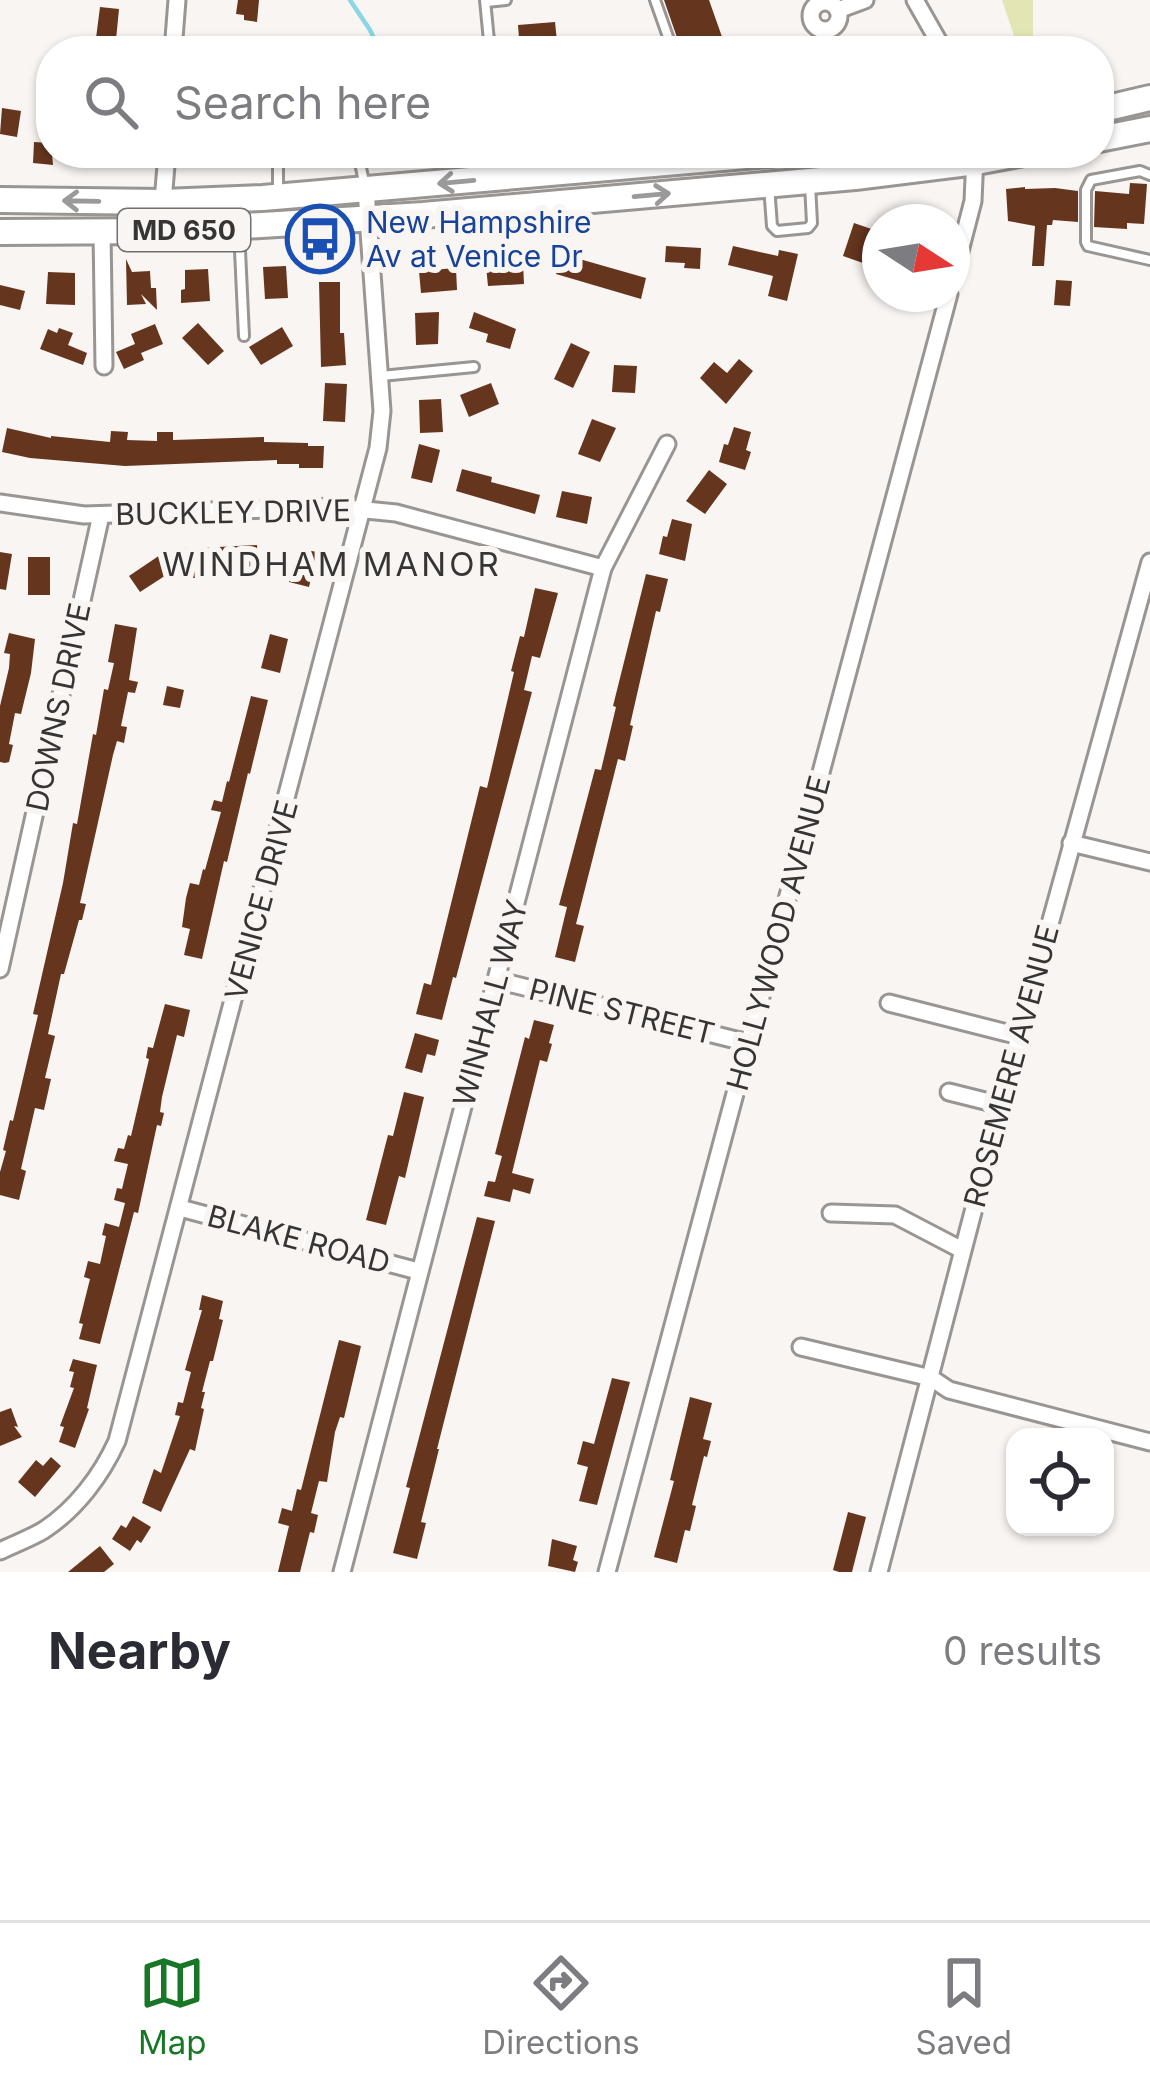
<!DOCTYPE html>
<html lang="en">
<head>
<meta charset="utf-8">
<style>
	body { margin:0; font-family:Inter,sans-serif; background:#f7f7f7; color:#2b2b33 }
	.controls { position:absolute; right:36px; bottom:36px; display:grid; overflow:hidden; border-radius:24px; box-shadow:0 3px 9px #0004 }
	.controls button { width:108px; height:108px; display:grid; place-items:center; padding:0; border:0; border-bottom:3px solid #e1e1e2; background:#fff; color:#2b2b33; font:60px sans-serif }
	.compass { position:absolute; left:862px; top:204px; width:108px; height:108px; border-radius:50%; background:#fff; box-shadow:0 3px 9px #0004; rotate:102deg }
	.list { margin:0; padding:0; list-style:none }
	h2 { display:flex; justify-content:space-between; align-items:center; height:156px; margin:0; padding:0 48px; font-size:51px }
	h2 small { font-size:39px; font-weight:400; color:#7c7c81 }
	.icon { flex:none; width:66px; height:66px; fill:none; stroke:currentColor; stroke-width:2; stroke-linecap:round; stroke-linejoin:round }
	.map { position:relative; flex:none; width:1150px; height:1572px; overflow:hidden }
	.search { position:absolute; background:#fff; box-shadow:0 3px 9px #0004; left:36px; right:36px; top:36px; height:132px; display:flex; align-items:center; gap:30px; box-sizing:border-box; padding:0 42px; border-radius:48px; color:#7c7c81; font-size:45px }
	.sheet { height:348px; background:#fff }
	nav { display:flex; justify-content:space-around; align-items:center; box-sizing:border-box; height:168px; border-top:3px solid #e1e1e2; background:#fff; font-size:33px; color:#7c7c81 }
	nav a { display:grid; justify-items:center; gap:6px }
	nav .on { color:#187727 }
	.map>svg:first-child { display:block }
	.green { fill:#e3e6b4 }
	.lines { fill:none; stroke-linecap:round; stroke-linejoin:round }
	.stream { stroke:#8ad6e2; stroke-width:4.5 }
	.building { fill:#65351e }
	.service-casing { stroke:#999593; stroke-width:14 }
	.minor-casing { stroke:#999593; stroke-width:21 }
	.primary-casing { stroke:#999593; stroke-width:30 }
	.path { stroke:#918e8d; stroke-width:3; stroke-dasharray:9 6; stroke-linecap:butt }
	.service { stroke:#fff; stroke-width:8 }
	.minor { stroke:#fff; stroke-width:15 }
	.primary { stroke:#fff; stroke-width:24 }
	.oneway { stroke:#9b9a9a }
	.labels { text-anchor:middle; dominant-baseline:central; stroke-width:12; stroke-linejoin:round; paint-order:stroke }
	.shield { fill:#f9f5f3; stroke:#716f6d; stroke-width:3 }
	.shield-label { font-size:27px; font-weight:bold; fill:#373534 }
	.transit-label { font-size:30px; fill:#164399; stroke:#f9f5f3; text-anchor:start }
	.street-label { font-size:30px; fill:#373534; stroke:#f9f5f3 }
	.neighbourhood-label { font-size:33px; letter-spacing:3px; fill:#373534; stroke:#f9f5f3 }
</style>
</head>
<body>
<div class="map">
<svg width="1150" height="1572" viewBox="0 0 1150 1572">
	<rect width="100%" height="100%" fill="#f9f5f3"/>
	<polygon class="green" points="1002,0 1033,0 1033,51 1019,51"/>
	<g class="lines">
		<polyline class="stream" points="350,0 370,30 380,51"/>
	</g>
	<g class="building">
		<polygon points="238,0 259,0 257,22 244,20 244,15 236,14"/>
		<polygon points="664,0 709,0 727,51 689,51 688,46 681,49"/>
		<polygon points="100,7 119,9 116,40 110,39 109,48 95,46"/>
		<polygon points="555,22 558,51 520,51 518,25"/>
		<polygon points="38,79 51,80 51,100 36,98"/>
		<polygon points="2,108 21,111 17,137 0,134"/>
		<polygon points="34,142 51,143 53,165 33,163"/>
		<polygon points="1130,183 1147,184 1144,224 1127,223 1127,229 1094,227 1095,191 1129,194"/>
		<polygon points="1025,187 1025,189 1055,188 1078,191 1078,222 1053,220 1052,225 1047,225 1044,266 1032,266 1035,226 1008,221 1006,189"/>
		<polygon points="854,223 880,232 880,269 843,256"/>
		<polygon points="666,246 701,248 700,269 684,268 685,263 665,262"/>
		<polygon points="733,246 778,256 779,250 798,254 787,301 768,296 773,276 728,265"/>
		<polygon points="562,254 646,278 641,299 556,274"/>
		<polygon points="126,259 132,272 150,271 151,288 156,288 157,310 141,294 146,304 127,305"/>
		<polygon points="523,263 524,284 488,286 486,266"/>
		<polygon points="286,266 288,298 265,299 263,267"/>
		<polygon points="456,268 457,290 421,293 419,271"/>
		<polygon points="208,269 210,301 181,303 181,290 185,289 185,270"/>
		<polygon points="48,272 75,273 75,305 46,304"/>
		<polygon points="1056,280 1072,281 1070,306 1054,305"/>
		<polygon points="319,282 340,282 340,333 344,333 346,365 321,367"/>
		<polygon points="0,285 25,291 20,310 0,305"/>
		<polygon points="439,312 438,344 416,345 415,313"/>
		<polygon points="474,312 516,329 510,349 486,342 488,334 469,328"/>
		<polygon points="198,323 224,351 208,365 182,338"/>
		<polygon points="155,324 163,344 141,353 144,360 124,369 116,352 135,344 131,334"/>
		<polygon points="282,327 293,346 261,365 249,347"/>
		<polygon points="59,328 73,333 68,345 87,353 83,365 40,349 48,329 57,333"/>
		<polygon points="571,343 590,352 573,388 554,379"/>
		<polygon points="739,359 753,371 726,404 700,378 714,362 727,373"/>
		<polygon points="614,365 637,366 635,393 612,392"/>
		<polygon points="325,383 347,384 345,422 323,421"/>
		<polygon points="491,383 499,404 469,417 460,395"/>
		<polygon points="441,399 443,432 420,433 419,400"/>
		<polygon points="592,419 616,428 600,462 578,454"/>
		<polygon points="734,427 751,432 746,450 751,452 745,470 719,462 724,444 728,445"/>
		<polygon points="7,428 51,438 51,436 110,442 111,431 128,432 127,440 157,441 157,432 173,432 173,440 264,437 264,442 308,443 308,446 324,446 323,468 299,468 299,464 277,464 277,460 125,466 30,458 2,452"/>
		<polygon points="419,444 440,450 432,483 411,478"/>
		<polygon points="462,469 492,477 491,482 540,495 535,514 456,491"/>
		<polygon points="709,470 727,484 705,514 686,501"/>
		<polygon points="562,491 592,497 587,524 556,517"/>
		<polygon points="672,519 692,524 685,561 659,554 663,536 667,537"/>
		<polygon points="257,545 259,575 248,576 248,572 228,574 227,569 206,570 206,578 193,578 192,571 182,571 181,549"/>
		<polygon points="301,549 317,552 309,587 289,582 295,554 300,555"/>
		<polygon points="0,552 12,554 6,590 0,589"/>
		<polygon points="163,553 174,570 140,592 129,576"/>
		<rect x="28" y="557" width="22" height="38"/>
		<polygon points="646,574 668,579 660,612 656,611 630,725 633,726 625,761 618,759 576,924 584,926 575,962 555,957 567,907 559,905 595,769 601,770 616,707 613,706"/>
		<polygon points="535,588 558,593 540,658 532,656 524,690 532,692 456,978 453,977 442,1020 416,1014 424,983 431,985 480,786 487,788 514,672 511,671 520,636 524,637"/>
		<polygon points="115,624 137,628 129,680 138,682 135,693 128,692 121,726 127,727 124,743 117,741 113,755 80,903 86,904 82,920 79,920 64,974 61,974 48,1034 55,1036 45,1078 51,1079 44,1110 35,1108 21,1169 26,1171 19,1200 0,1195 0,1172 6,1151 3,1150 10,1120 13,1121 38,1015 33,1014 63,883 73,823 77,824 93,734 96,735 104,689 108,690 114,663 108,662"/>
		<polygon points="9,633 35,639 31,673 21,714 15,713 9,744 13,745 9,762 5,763 0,762 0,706 9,668 10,654 4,653"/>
		<polygon points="270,634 288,639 280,673 261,668"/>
		<polygon points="167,686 184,690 180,708 163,705"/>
		<polygon points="251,696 268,700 250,774 248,773 227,862 224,861 202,959 184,955 190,929 182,927 186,898 190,883 199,885 203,869 205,870 221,812 211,810 214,800 222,802 227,781 229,782"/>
		<polygon points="165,1004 190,1010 184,1037 177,1035 162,1097 160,1112 164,1113 161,1126 157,1125 138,1213 134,1212 100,1344 79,1339 83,1324 79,1323 90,1279 84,1277 88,1261 100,1264 106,1236 102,1235 105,1223 119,1227 125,1203 114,1200 117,1188 122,1189 128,1164 114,1161 118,1148 124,1149 128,1135 131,1136 149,1059 146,1058 148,1047 153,1048"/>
		<polygon points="534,1020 554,1025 549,1043 552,1044 547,1062 540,1060 512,1173 534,1179 530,1194 513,1189 510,1202 484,1196 488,1181 495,1182 502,1156 495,1154 525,1037 529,1039"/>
		<polygon points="415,1033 439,1040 435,1056 427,1054 422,1073 405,1068"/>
		<polygon points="404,1092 424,1097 405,1178 399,1176 386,1225 366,1220 388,1135 393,1136"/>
		<polygon points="477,1217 495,1221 437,1449 439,1449 421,1522 426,1523 417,1559 393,1553 410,1488 406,1487"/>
		<polygon points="202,1295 223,1301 219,1319 223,1320 213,1361 210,1361 202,1392 205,1392 201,1408 204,1409 195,1451 190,1449 161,1512 142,1503 154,1469 161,1473 180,1416 175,1415 178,1402 183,1403 191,1372 185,1370 202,1310 199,1310"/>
		<polygon points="339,1340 361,1346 344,1418 340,1417 335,1432 327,1482 319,1481 311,1513 318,1515 314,1533 310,1532 300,1572 278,1572 289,1526 278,1523 282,1508 292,1511 297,1489 301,1490"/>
		<polygon points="73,1359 97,1365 87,1408 89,1409 75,1448 59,1442 64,1427 60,1426 74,1388 70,1387 74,1372 69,1371"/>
		<polygon points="612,1378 630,1382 597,1505 579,1501 588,1467 577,1464 583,1441 594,1444"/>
		<polygon points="690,1397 712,1403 703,1439 711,1441 707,1457 704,1456 692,1505 696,1506 690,1531 685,1530 677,1563 654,1557 674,1481 670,1480"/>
		<polygon points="11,1408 18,1427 14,1426 22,1437 0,1446 0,1412"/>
		<polygon points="51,1457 61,1466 35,1497 18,1482 36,1460 43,1466"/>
		<polygon points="848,1512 866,1517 852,1572 839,1572 833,1570"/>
		<polygon points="133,1516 151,1527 141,1543 137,1540 130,1551 112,1539 121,1525 126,1528"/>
		<polygon points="552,1539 577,1546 573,1560 578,1562 575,1572 548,1566"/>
		<polygon points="100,1546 114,1564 104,1572 68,1572"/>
	</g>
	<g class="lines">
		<defs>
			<g id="service">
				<polyline points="485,0 490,51"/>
				<polyline points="655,0 673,51"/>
				<polyline points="486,2 506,0"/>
				<polyline points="278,153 278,195"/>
				<polyline points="358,153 365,187"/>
				<polyline points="500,153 502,170"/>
				<polyline points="1150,175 1140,171 1091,180 1086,190 1086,242 1088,246 1150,260"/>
				<polyline points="769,186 772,226 777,231 808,228 812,223 810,184"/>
				<polyline points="239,229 244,336"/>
				<polyline points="381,376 474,367"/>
			</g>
			<g id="minor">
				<polyline points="915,0 944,51"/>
				<circle cx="825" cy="16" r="14"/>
				<polyline points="838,10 865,0"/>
				<polyline points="173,51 177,0"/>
				<polyline points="163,202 167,153"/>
				<polyline points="102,231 104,366"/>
				<polyline points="952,282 973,201 975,156"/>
				<polyline points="0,503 84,515 336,507 396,513 603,568"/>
				<polyline points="1071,843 1150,862"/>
				<polyline points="0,969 101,515"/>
				<polyline points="496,980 613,1009"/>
				<polyline points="889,1003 1019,1036"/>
				<polyline points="660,1021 748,1043"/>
				<polyline points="949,1092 1001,1105"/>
				<polyline points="180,1208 418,1271"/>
				<polyline points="831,1213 895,1215 962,1250"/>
				<polyline points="801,1347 931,1378 949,1390 1150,1442"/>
				<path d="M0,1551C14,1544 31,1538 44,1530C76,1509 101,1476 117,1441L378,448L382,411L366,190"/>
				<polyline points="342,1572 603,568 667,444"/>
				<polyline points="607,1572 949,294"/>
				<polyline points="879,1572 1019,1036 1150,562"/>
			</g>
			<g id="primary">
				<polyline points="1099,110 1150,98"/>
				<polyline points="1099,139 1150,129"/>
				<polyline points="0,200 163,202 263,198 782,153"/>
				<polyline points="0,232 164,231 423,215 855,177 976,162 1024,153"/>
			</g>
		</defs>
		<use href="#service" class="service-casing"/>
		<use href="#minor" class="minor-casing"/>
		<use href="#primary" class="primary-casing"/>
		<polyline class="path" points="626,1012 646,1017"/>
		<use href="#service" class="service"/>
		<use href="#minor" class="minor"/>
		<use href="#primary" class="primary"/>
	</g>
	<defs><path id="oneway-shaft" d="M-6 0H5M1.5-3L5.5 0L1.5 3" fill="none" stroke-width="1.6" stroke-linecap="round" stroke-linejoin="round" transform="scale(3)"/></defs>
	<g class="oneway">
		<use href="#oneway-shaft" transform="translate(456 182) rotate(175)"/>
		<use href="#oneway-shaft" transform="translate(652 195) rotate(-5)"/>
		<use href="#oneway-shaft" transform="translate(81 201) rotate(-179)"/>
	</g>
	<defs>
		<symbol id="bus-ring" viewBox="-11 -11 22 22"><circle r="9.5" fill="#f9f5f3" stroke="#1a4fb4" stroke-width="1.5"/><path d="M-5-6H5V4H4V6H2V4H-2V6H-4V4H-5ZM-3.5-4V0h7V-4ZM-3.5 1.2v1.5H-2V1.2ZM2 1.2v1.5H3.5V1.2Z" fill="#1a4fb4"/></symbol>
	</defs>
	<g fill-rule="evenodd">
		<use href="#bus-ring" x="282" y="201" width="76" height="76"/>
	</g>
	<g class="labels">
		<rect class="shield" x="118" y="209" width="132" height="42" rx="9"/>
		<g class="shield-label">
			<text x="184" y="230">MD 650</text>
		</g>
		<g class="transit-label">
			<text x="366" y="222">New Hampshire<tspan x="366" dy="34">Av at Venice Dr</tspan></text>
		</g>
		<g class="street-label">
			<text transform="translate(233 512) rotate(-1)">BUCKLEY DRIVE</text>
			<text transform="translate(58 707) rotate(-78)">DOWNS DRIVE</text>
			<text transform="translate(261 900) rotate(-75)">VENICE DRIVE</text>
			<text transform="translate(778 933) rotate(-75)">HOLLYWOOD AVENUE</text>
			<text transform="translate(490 1003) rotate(-75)">WINHALL WAY</text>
			<text transform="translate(622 1011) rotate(14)">PINE STREET</text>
			<text transform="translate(1011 1066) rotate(-75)">ROSEMERE AVENUE</text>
			<text transform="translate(299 1239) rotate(15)">BLAKE ROAD</text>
		</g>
		<g class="neighbourhood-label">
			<text x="332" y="564">WINDHAM MANOR</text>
		</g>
	</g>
</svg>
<div class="controls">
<button><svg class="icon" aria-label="locate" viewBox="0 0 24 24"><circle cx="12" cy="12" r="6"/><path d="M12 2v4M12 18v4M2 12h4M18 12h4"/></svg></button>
</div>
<svg class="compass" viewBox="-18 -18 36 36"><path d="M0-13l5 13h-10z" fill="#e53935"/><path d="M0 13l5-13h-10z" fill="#7c7c81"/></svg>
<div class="search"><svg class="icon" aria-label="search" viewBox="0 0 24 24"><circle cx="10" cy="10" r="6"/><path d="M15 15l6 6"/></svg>Search here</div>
</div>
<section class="sheet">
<h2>Nearby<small>0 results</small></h2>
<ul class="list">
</ul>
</section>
<nav>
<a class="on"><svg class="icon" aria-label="map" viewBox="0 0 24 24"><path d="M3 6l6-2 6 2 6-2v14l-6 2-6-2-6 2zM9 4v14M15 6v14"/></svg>Map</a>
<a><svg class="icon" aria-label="directions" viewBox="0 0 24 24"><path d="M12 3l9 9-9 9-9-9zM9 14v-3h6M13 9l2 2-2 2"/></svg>Directions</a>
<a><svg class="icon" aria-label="saved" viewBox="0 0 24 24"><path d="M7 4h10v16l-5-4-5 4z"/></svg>Saved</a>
</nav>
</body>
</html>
